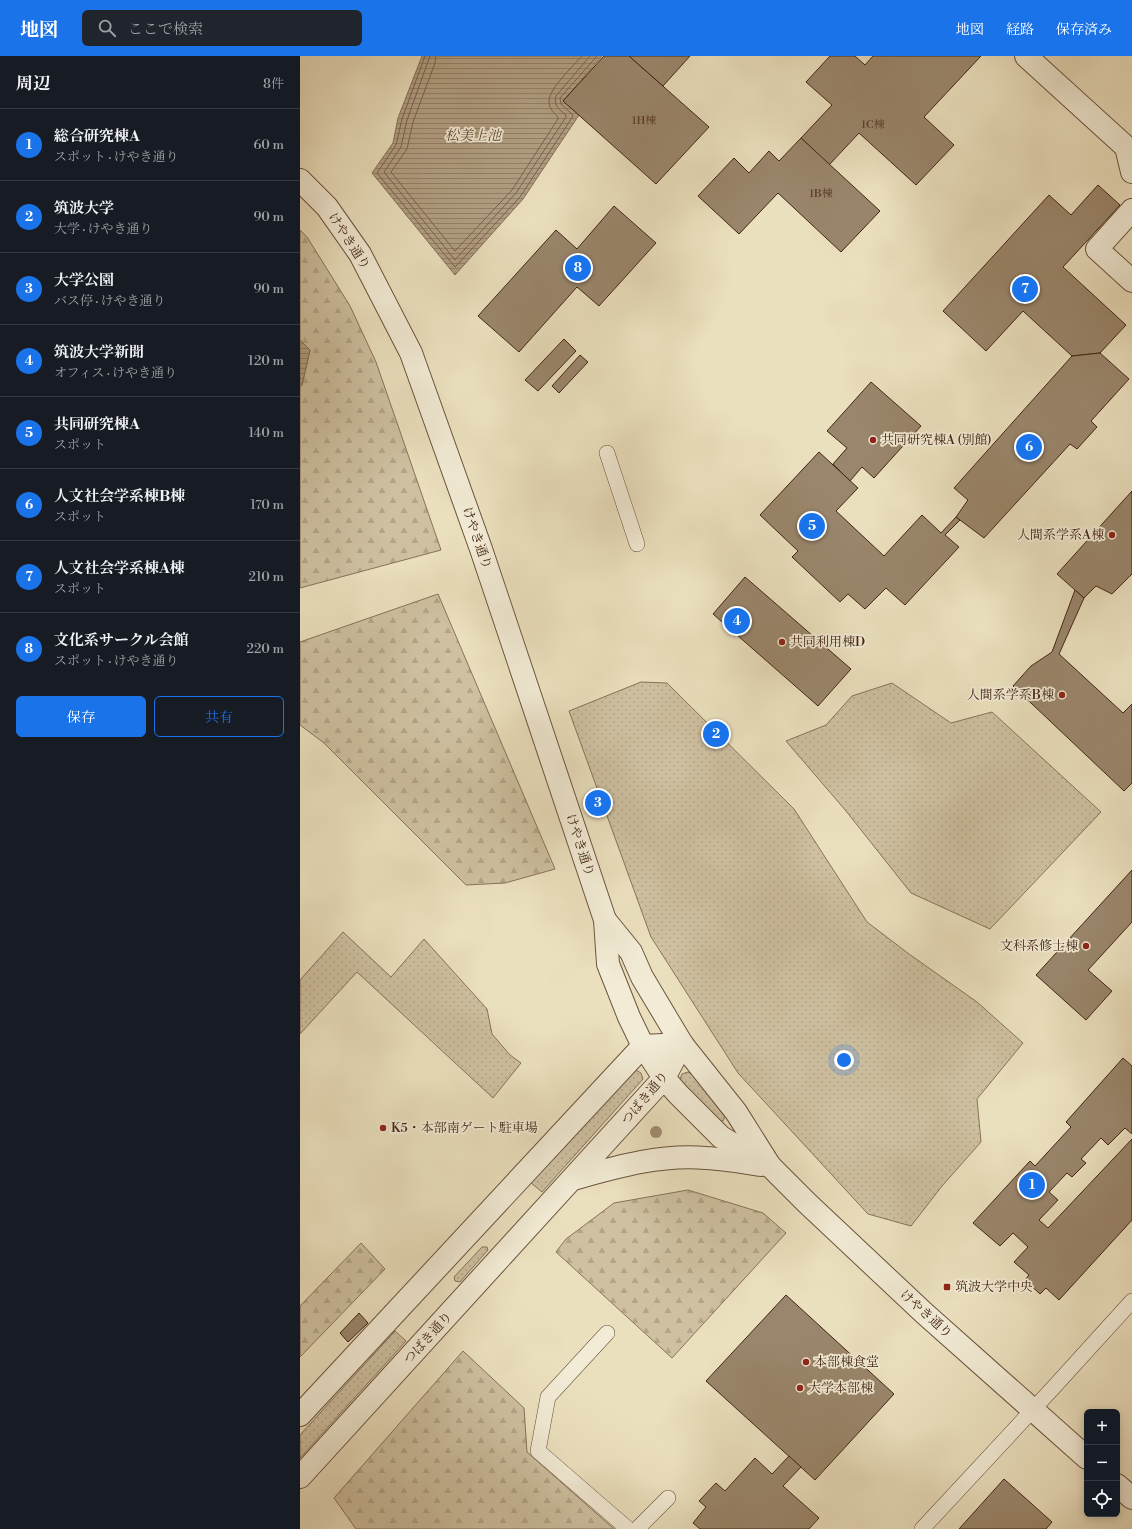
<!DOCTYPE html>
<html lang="ja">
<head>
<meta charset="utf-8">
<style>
	body { margin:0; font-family:"Libre Bodoni","Noto Serif JP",serif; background:#20242c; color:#f1f3f6 }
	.controls { position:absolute; right:12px; bottom:12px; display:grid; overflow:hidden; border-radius:6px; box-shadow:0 2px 10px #0003 }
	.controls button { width:36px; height:36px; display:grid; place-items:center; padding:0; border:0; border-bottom:1px solid #363941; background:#171b24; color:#f1f3f6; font:20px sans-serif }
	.you { position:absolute; left:544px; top:1004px; width:14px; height:14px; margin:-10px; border:3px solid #fff; border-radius:50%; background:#1a73e8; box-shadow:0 0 0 6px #1a73e833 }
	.badge { display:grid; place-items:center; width:26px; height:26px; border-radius:50%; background:#1a73e8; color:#fff; font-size:13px; font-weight:700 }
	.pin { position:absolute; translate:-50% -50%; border:2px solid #fff; box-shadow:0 1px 4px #0006 }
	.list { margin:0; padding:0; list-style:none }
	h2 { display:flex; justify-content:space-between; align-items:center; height:52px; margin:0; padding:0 16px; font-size:17px }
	h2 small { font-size:13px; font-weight:400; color:#9ea1a6 }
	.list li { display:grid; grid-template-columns:26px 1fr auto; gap:12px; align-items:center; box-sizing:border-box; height:72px; padding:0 16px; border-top:1px solid #363941 }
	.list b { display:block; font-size:15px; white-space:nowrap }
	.list p { margin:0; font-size:13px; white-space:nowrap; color:#9ea1a6 }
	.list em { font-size:13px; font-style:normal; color:#9ea1a6 }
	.actions { display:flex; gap:8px; padding:12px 16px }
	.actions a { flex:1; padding:9px 0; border:1px solid #1a73e8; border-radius:6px; text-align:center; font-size:14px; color:#1a73e8 }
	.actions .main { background:#1a73e8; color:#fff }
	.icon { flex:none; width:22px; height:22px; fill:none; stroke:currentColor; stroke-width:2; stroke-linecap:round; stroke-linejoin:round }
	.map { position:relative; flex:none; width:832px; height:1473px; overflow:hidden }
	header { display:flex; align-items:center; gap:24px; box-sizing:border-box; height:56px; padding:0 20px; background:#1a73e8; color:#fff }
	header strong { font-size:19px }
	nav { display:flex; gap:22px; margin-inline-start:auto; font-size:14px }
	.search { width:280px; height:36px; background:#20242c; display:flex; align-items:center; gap:10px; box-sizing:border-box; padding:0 14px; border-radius:6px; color:#9ea1a6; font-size:15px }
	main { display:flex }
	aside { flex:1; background:#171b24 }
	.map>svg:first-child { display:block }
	.grass { fill:url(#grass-dots); stroke:#88725a }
	.forest { fill:url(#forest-firs); stroke:#88725a }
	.water { fill:url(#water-rules); stroke:#856e57 }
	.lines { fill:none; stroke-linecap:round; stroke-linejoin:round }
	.shore { stroke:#7a624c; stroke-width:1 }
	.building { fill:#9a866c; stroke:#422414 }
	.service-casing { stroke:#6c533e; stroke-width:16 }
	.pedestrian-casing { stroke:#6c533e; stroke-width:24 }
	.tertiary-casing { stroke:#6c533e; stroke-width:24 }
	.service { stroke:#f2ebd5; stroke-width:15 }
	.pedestrian { stroke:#f2ebd5; stroke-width:22 }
	.tertiary { stroke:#f2ebd5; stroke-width:22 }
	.tree { fill:#a18e74 }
	.poi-dot { fill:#8f2418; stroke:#f2ebd5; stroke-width:1.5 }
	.labels { text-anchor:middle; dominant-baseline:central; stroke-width:3.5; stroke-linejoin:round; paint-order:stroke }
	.number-label { font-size:11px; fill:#583c2a }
	.street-label { font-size:13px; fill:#422414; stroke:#f2ebd5 }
	.poi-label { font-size:13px; fill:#422414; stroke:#f2ebd5; text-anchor:start }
	.water-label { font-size:14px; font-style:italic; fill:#644936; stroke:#f2ebd5 }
</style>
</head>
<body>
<header>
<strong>地図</strong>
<div class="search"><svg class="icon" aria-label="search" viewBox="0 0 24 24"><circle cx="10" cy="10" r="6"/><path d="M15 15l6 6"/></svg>ここで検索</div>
<nav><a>地図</a><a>経路</a><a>保存済み</a></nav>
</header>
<main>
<aside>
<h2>周辺<small>8件</small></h2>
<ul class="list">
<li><span class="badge">1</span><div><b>総合研究棟A</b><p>スポット · けやき通り</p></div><em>60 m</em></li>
<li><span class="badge">2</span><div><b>筑波大学</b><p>大学 · けやき通り</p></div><em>90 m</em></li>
<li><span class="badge">3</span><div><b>大学公園</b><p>バス停 · けやき通り</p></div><em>90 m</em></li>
<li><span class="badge">4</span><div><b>筑波大学新聞</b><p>オフィス · けやき通り</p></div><em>120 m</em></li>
<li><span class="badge">5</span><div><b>共同研究棟A</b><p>スポット</p></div><em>140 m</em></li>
<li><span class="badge">6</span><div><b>人文社会学系棟B棟</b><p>スポット</p></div><em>170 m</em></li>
<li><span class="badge">7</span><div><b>人文社会学系棟A棟</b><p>スポット</p></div><em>210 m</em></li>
<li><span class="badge">8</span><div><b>文化系サークル会館</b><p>スポット · けやき通り</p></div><em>220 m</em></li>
</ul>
<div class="actions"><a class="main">保存</a><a>共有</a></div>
</aside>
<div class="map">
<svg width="832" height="1473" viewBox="0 0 832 1473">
	<defs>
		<pattern id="grass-dots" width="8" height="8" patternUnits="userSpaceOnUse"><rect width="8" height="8" fill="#cec0a1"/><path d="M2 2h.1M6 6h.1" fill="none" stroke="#b2a58a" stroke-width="1.8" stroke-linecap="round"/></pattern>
		<pattern id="forest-firs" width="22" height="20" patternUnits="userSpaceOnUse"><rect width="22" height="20" fill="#cec0a1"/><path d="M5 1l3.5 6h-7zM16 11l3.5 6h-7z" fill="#b2a58a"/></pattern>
		<pattern id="water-rules" width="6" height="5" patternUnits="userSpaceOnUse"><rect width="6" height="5" fill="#b2a084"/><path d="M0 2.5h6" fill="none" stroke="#92826b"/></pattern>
	</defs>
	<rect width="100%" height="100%" fill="#ebe0be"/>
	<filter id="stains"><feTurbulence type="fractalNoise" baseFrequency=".005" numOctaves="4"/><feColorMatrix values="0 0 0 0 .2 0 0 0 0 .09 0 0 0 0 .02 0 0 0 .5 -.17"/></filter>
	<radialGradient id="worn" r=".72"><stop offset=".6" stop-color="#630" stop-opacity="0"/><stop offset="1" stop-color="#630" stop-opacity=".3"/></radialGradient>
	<g class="grass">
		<polygon points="341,626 367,627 494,753 567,866 609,898 677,946 723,987 677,1043 681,1086 642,1130 611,1170 568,1158 438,1017 351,881 269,655"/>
		<polygon points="592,627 651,667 692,656 801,756 690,873 611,837 546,755 486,685 526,669 552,640"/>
		<polygon points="43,876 91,921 124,883 187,953 192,978 210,999 221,1007 193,1042 57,916 0,978 0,924"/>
		<polygon points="336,1014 341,1017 343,1023 242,1136 230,1126 327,1017"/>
		<polygon points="388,1016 393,1019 425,1061 423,1065 419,1065 381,1029 380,1023 382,1018"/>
		<polygon points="182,1191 187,1191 188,1194 160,1226 155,1225 154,1221"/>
		<polygon points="95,1275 106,1285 0,1402 0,1379"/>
	</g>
	<g class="forest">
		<polygon points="0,174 7,181 50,250 76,306 141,494 0,532 0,331 2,329 10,294 0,284"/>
		<polygon points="138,538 255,813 205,827 166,829 24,687 0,669 0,586"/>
		<polygon points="388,1134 463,1157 486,1177 372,1302 256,1196 266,1183 314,1147"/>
		<polygon points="61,1187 85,1213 0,1301 0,1250"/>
		<polygon points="163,1295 224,1352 227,1396 314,1473 56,1473 34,1442"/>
	</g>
	<g class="water">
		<polygon points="122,0 302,0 263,45 279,59 223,143 155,219 72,117 93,87 98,62"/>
		<polygon points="0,284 10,294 2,329 0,331"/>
	</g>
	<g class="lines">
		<g class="shore">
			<polyline points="125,0 102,63 96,89 77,117 155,211 220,141 273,60 272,58 261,48 260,42 297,0"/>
			<path d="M130,0L107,64L101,91L84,116L155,204L216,137L266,61V59C260,54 253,50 256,40L290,0"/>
			<path d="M136,0L135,7L113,66L107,93L91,116L155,195L212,134L258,63V61C253,56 249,52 249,45C249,33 274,9 282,0"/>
		</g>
	</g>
	<g class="building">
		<polygon points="304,0 329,0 409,71 356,128 263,45"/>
		<polygon points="329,0 390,0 363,30"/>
		<polygon points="530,0 555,0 565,9 573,0 681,0 624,61 654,89 616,129 559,77 529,109 501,82 532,49 506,26"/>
		<polygon points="501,82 580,155 541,196 478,137 439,178 398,140 434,102 449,117 469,95 479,105"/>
		<polygon points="798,129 820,149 763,211 826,269 800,297 772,300 723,255 686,295 643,255 749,139 771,159"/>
		<polygon points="314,150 356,187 299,250 277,231 219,296 178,260 256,174 277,193"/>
		<polygon points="264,283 276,295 238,335 225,324"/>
		<polygon points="800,297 829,323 791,365 797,371 777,393 770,388 684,482 656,461 668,444 654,432 772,300"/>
		<polygon points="280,299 288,306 259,337 252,330"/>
		<polygon points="571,326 621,370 574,422 562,411 550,425 533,408 547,392 527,375"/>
		<polygon points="519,396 558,432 536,455 584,500 622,459 641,477 656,461 660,464 645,479 659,491 605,549 586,532 565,553 548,538 540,546 492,501 498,495 460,459"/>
		<polygon points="832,435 832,518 812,538 796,530 784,542 757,518"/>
		<polygon points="445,521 551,613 518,650 413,558"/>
		<polygon points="775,534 784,542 759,598 823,657 832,648 832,727 824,735 713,630 731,610 752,596"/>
		<polygon points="832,814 832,866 788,914 812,935 786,964 736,919"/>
		<polygon points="823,1002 832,1010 832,1078 825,1072 808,1089 801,1082 781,1103 786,1107 772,1121 767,1117 749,1136 758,1144 739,1164 748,1172 832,1083 832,1164 759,1244 746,1232 740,1238 725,1224 729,1219 714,1206 728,1191 713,1177 700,1190 673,1167 730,1105 735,1110 771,1071 766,1066"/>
		<polygon points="486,1239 594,1338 515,1424 406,1325"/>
		<polygon points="59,1257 68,1267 48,1286 40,1277"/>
		<polygon points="489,1400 501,1411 483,1430 519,1462 509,1473 400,1473 393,1467 406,1451 399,1445 416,1427 425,1435 455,1402 472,1418"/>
		<polygon points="704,1423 752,1466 746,1473 659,1473"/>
	</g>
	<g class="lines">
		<defs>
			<g id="service">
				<polyline points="307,397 337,488"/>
				<polyline points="307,1277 248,1341 238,1395 328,1473"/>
				<polyline points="337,1473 368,1442"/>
				<polyline points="622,1473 753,1332 832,1245"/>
			</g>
			<g id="pedestrian">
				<polyline points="726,0 826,91 832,116"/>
				<polyline points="832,154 797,193 832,225"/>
			</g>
			<g id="tertiary">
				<polyline points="0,124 27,151 60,198 111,297 181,493 305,864 308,908 329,961 343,990 364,1022 378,1038 421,1081 470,1110"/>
				<polyline points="305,864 331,896 342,921 382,988 436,1056 470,1110 507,1147 624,1257 787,1402"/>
				<path d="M273,1123C316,1111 360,1098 406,1102C424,1103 442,1106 461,1109"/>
				<polyline points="0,1359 343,990 382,988"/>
				<polyline points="0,1421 364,1022 382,988"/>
				<polyline points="817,1429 832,1442"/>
			</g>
		</defs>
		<use href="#service" class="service-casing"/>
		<use href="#pedestrian" class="pedestrian-casing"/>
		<use href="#tertiary" class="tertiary-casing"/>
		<use href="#service" class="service"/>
		<use href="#pedestrian" class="pedestrian"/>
		<use href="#tertiary" class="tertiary"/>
	</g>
	<circle class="tree" cx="356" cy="1076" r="6"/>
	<g class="poi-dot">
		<circle cx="573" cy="384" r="4"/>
		<circle cx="812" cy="479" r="4"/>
		<circle cx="482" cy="586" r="4"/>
		<circle cx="762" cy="639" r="4"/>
		<circle cx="786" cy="890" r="4"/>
		<circle cx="83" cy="1072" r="4"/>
		<rect x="643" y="1227" width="8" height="8" rx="2"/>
		<circle cx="506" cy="1306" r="4"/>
		<circle cx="500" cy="1332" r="4"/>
	</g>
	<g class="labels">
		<g class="number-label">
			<text x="344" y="65">1H棟</text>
			<text x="573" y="69">1C棟</text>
			<text x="521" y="138">1B棟</text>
		</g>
		<g class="street-label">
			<text transform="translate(49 185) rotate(57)">けやき通り</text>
			<text transform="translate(177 482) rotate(71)">けやき通り</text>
			<text transform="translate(280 789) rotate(72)">けやき通り</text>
			<text transform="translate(345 1042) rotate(-50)">つばき通り</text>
			<text transform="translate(626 1258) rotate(42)">けやき通り</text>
			<text transform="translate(128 1282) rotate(-48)">つばき通り</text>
		</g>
		<g class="poi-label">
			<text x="581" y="384">共同研究棟A (別館)</text>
			<text x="804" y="479" text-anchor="end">人間系学系A棟</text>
			<text x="490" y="586">共同利用棟D</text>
			<text x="754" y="639" text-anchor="end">人間系学系B棟</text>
			<text x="778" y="890" text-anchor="end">文科系修士棟</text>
			<text x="91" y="1072">K5・本部南ゲート駐車場</text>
			<text x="655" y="1231">筑波大学中央</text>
			<text x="514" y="1306">本部棟食堂</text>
			<text x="508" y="1332">大学本部棟</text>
		</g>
		<g class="water-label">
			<text x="173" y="80">松美上池</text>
		</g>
	</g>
	<rect width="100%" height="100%" filter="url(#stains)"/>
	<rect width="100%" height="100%" fill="url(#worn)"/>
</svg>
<div class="controls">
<button>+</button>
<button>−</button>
<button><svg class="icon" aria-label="locate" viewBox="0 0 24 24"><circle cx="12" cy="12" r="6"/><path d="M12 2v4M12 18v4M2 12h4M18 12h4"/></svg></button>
</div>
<div class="you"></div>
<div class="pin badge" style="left:732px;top:1129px">1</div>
<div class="pin badge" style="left:416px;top:678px">2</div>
<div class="pin badge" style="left:298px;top:747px">3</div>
<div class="pin badge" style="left:437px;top:565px">4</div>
<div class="pin badge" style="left:512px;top:470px">5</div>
<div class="pin badge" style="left:729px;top:391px">6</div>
<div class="pin badge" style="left:725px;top:233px">7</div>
<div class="pin badge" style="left:278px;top:212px">8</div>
</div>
</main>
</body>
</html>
